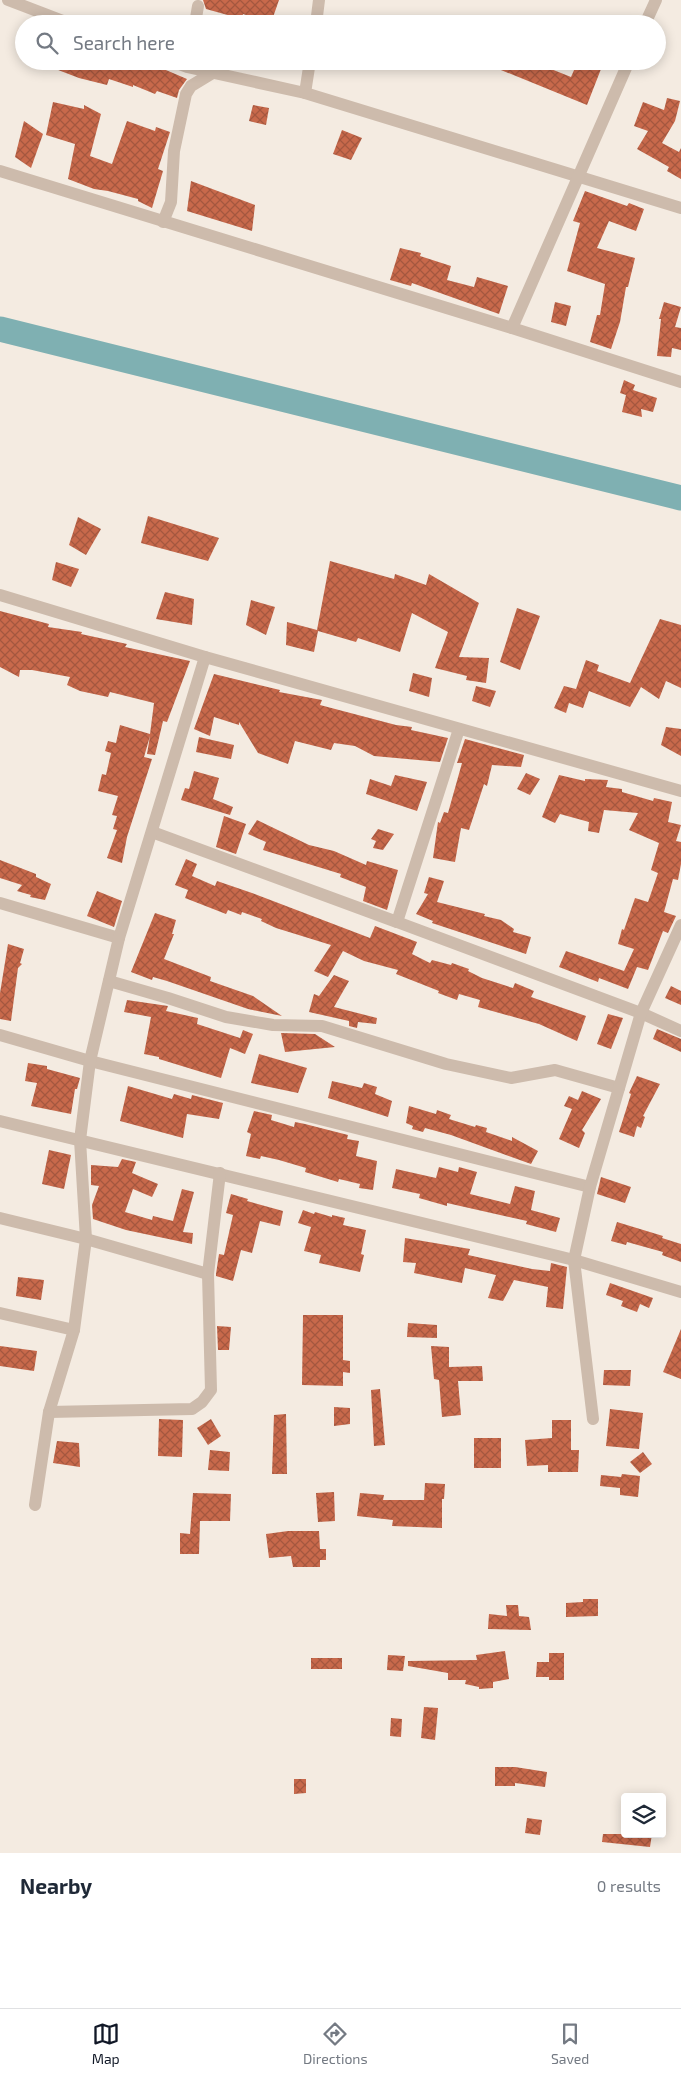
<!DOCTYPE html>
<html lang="en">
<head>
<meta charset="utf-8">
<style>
	body { margin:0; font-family:"Exo 2",sans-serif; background:#f6f6f7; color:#1f2937 }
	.controls { position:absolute; right:15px; bottom:15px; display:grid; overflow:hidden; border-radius:5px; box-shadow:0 2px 12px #0003 }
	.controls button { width:45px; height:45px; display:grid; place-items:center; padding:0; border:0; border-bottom:1px solid #e0e1e3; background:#fff; color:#1f2937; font:25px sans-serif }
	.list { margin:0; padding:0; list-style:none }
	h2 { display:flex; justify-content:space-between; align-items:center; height:65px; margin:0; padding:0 20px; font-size:21px }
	h2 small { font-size:16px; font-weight:400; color:#747a83 }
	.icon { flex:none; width:28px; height:28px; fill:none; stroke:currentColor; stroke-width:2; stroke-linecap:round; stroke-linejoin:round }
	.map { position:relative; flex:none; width:681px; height:1853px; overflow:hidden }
	.search { position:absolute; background:#fff; box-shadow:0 2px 12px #0003; left:15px; right:15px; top:15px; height:55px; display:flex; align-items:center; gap:12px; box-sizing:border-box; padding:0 18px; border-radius:28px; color:#747a83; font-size:19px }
	.sheet { height:155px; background:#fff }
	nav { display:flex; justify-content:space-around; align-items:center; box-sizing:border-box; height:70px; border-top:1px solid #e0e1e3; background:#fff; font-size:14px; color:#747a83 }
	nav a { display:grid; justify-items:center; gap:2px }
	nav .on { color:#111827 }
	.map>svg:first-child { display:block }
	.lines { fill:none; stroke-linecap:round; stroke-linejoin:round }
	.river { stroke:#7fb0b2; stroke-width:25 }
	.building { fill:url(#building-cross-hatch) }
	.street { stroke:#cdbbac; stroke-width:12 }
</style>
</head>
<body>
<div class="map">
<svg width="681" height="1853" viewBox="0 0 681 1853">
	<defs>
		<pattern id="building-cross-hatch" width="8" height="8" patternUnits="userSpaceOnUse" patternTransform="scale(1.25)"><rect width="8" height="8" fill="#c8694b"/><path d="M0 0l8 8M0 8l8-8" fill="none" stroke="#a4573f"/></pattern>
	</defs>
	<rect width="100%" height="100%" fill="#f4ebe1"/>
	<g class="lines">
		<polyline class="river" points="0,329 681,498"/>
	</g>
	<g class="building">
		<polygon points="203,0 279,0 271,23 243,14 242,19 206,9"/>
		<polygon points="40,61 130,61 145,67 147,62 187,79 179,90 177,98 157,91 155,94 133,85 133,87 109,79 107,85 79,78 40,63"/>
		<polygon points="479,61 531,61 571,77 578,61 601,69 587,105"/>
		<polygon points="667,98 680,101 675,121 662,143 679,152 681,148 681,179 667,171 669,167 637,149 648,131 634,126 643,102 664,110"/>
		<polygon points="53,102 84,109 84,105 101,114 90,156 112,164 127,121 155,131 156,127 170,132 158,169 163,171 152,208 138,201 138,199 108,191 94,189 68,179 75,144 46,135"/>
		<polygon points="253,105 269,108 266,125 249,121"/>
		<polygon points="24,121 43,134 31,168 15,157"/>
		<polygon points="342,130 362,138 351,160 333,154"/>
		<polygon points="191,181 255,205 252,231 187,211"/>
		<polygon points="585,191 627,206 629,203 644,209 636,231 609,221 597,248 635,258 628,287 626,287 620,322 611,349 590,342 597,315 600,315 605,284 567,271 580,223 573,221"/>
		<polygon points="400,248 421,253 420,256 451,266 447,280 474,287 477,277 508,286 499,314 412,283 411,286 390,280"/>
		<polygon points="555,302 571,306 566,326 551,322"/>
		<polygon points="664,302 681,307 675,327 681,328 681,350 672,348 671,357 657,356 661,319 659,319"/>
		<polygon points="624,380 635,385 633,390 657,398 653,412 641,409 642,417 622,412 626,395 620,393"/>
		<polygon points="148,516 219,538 208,561 141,543"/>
		<polygon points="78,517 101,529 86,555 69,545"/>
		<polygon points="330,561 394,579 395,574 426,585 429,574 479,603 459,657 489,658 486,683 466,680 467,676 435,668 448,632 412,613 400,652 358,638 356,642 318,631 314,652 286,645 287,622 317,630"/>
		<polygon points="56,562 79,569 71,587 52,580"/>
		<polygon points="165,592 194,599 192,625 156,619"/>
		<polygon points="251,600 275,607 266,635 246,625"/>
		<polygon points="517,608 540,616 520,670 500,662"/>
		<polygon points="0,611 49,624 48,627 82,632 81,634 127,644 125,647 190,661 167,722 163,721 155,755 147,754 150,736 144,757 152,759 127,837 122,863 107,858 117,830 113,829 117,816 112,815 118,796 98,791 102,774 106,775 111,753 105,751 108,741 116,743 120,725 150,734 154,703 110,692 108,697 80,691 67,685 70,677 32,670 20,670 19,677 0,667"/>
		<polygon points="660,619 681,625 681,688 666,681 659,699 641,687 630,707 589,691 583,708 569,703 566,713 554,708 564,686 576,689 586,660 599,665 597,671 630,683"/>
		<polygon points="413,673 432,678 429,697 409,691"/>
		<polygon points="214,674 280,690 279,692 322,700 320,705 396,725 412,727 411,730 448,738 440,762 374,756 355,746 334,743 331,750 295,741 288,764 258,753 239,722 239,725 214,717 210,736 194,729"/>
		<polygon points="476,686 496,691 490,707 472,701"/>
		<polygon points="666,727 681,729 681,756 661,745"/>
		<polygon points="199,737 234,745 231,759 196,752"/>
		<polygon points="465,739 524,755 521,767 492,765 487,786 484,784 469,830 461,828 455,862 433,858 438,822 440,823 444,812 448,813 462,763 457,763"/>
		<polygon points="194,771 219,778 213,799 233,807 230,815 181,800 185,788 189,789"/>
		<polygon points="526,773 540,779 530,795 517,789"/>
		<polygon points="395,775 427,782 417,811 366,794 370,779 391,786"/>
		<polygon points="559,775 585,781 585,779 608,780 606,787 622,789 622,792 653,801 654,798 672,802 668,822 681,825 676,841 681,842 681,864 678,880 673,879 664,912 676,916 668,933 663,931 648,970 637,967 628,989 599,978 598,982 559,967 566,951 624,971 634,949 618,944 622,929 624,930 635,898 648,902 658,873 651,870 659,843 629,830 638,813 604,810 599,833 588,831 589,822 560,814 555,823 542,817"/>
		<polygon points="224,816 246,824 236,854 216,847"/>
		<polygon points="257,820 309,845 334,851 366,865 367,861 398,870 387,910 363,901 366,887 340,877 341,874 263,850 266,842 248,834"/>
		<polygon points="378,829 394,834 383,850 373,848 376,841 371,839"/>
		<polygon points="186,859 197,864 192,876 215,886 217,881 252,893 370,938 375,926 417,942 412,954 430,963 432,960 451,965 452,963 469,969 468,971 482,978 513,988 515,983 534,991 531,997 586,1016 577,1041 539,1024 478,1007 480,1000 459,994 457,1000 438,993 439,991 396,974 398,970 364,961 343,951 328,977 314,971 331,945 276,928 261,921 262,919 242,912 241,915 228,910 226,914 185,898 188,890 175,885"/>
		<polygon points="0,860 36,874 36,877 51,884 45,900 30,897 31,895 17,891 22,885 0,878"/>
		<polygon points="429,877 444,881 437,902 485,914 484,916 501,920 514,929 513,932 531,937 526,954 432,923 433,921 416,914 428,894 424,893"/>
		<polygon points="97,891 122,901 114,927 87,916"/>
		<polygon points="155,913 176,920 172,934 174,934 164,959 211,977 210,981 253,996 282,1016 248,1009 167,981 153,977 152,980 131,972"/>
		<polygon points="8,944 24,949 20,963 22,964 18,968 11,1021 0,1019 0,993"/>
		<polygon points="334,975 349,981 334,1007 377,1018 376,1024 358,1022 357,1028 349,1026 349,1021 309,1012 314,994 319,996"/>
		<polygon points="671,986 681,991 681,1005 665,998"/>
		<polygon points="127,1000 168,1006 166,1011 198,1018 197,1024 240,1038 243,1030 253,1034 245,1054 230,1048 221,1078 159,1059 159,1057 144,1054 151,1017 124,1012"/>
		<polygon points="608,1014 623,1018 611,1049 597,1044"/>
		<polygon points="657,1029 681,1039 681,1052 653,1039"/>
		<polygon points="281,1033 315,1034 335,1047 285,1052"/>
		<polygon points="259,1054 307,1068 298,1093 251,1083"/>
		<polygon points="28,1063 47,1066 47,1069 80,1078 77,1089 75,1089 71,1114 31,1106 37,1083 25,1081"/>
		<polygon points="637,1076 660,1084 643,1116 645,1117 641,1128 637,1126 634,1137 619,1132 631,1094 629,1093"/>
		<polygon points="332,1081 362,1088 364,1083 377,1087 375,1094 392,1101 388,1117 328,1098"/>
		<polygon points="128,1086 172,1099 174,1094 191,1099 192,1095 223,1103 219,1119 187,1114 183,1138 120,1121"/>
		<polygon points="582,1091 601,1099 582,1130 585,1133 579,1148 559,1139 572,1109 564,1106 569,1096 578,1100"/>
		<polygon points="409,1106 436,1114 437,1110 451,1115 449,1119 475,1127 476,1125 487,1128 486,1132 512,1141 512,1137 538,1151 531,1164 451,1135 425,1128 423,1132 412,1129 413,1126 406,1123"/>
		<polygon points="254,1111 272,1115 271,1120 294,1127 295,1122 305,1124 348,1135 347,1139 359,1141 356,1156 377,1161 373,1190 359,1188 360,1184 339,1179 338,1182 305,1172 306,1168 279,1160 261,1156 260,1159 246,1156 251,1134 247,1132"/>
		<polygon points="49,1150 71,1155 64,1189 42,1184"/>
		<polygon points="122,1159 136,1162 132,1173 158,1184 152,1197 133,1189 125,1212 152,1220 153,1216 173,1221 182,1189 194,1192 183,1232 193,1233 192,1244 126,1230 93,1219 92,1205 99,1186 91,1185 91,1165 118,1167"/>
		<polygon points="439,1167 458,1172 459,1167 477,1172 470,1194 510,1204 515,1186 535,1191 531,1210 560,1218 556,1232 526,1224 527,1221 447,1203 447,1206 419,1198 420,1194 392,1188 396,1169 436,1178"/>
		<polygon points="601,1177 631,1187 625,1203 597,1194"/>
		<polygon points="231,1194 248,1199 247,1201 283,1211 280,1226 260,1221 252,1253 241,1250 233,1281 216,1276 216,1274 219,1254 224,1255 233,1215 226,1213"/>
		<polygon points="303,1210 314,1214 315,1212 332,1217 332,1215 345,1218 343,1225 366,1230 361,1254 364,1255 360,1272 319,1263 321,1255 304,1251 311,1227 298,1223"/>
		<polygon points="617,1222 663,1236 662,1238 681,1244 681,1262 662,1255 663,1252 627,1242 626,1245 611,1241"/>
		<polygon points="405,1238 470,1249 468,1255 532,1269 550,1271 551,1263 567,1267 563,1309 546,1307 548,1287 514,1280 503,1301 488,1298 496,1275 465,1268 462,1283 414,1273 416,1263 403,1262"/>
		<polygon points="18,1277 44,1280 41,1300 16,1296"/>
		<polygon points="610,1283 653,1298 649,1308 640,1304 637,1312 621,1306 623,1301 606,1295"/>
		<polygon points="303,1315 343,1315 343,1360 350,1361 350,1373 343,1372 343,1386 302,1385"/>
		<polygon points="408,1323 437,1325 437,1338 407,1337"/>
		<polygon points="217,1326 231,1327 229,1350 218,1350"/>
		<polygon points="681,1329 681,1379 663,1372"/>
		<polygon points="0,1346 37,1351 34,1371 0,1366"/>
		<polygon points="431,1346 449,1347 449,1367 482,1366 483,1381 458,1381 461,1415 442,1417 439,1380 434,1379"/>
		<polygon points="604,1370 631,1370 630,1386 603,1385"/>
		<polygon points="380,1389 385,1445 374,1446 371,1390"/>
		<polygon points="334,1407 350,1408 350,1424 334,1426"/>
		<polygon points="610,1409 643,1413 639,1449 606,1446"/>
		<polygon points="286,1414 287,1474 272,1474 274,1415"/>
		<polygon points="159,1419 183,1420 182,1457 158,1456"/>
		<polygon points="211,1419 221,1436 208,1445 197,1428"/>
		<polygon points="552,1420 571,1420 571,1450 579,1450 578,1472 548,1472 548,1465 527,1466 525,1440 552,1438"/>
		<rect x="474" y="1438" width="27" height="30"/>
		<polygon points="57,1441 79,1443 80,1467 53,1463"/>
		<polygon points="210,1450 230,1452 229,1471 208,1470"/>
		<polygon points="643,1452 652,1464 640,1473 630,1462"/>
		<polygon points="622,1474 640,1476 638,1497 620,1495 620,1488 600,1486 601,1475 621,1477"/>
		<polygon points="425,1483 445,1484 444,1499 442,1499 442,1528 392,1526 393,1520 357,1516 360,1493 384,1495 383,1500 424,1500"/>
		<polygon points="334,1492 335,1521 318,1522 316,1493"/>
		<polygon points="193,1493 231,1494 230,1521 200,1521 199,1554 180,1554 180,1533 190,1534"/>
		<polygon points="288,1531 319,1531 320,1549 326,1549 326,1560 320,1560 320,1567 293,1567 291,1556 269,1558 266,1534"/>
		<polygon points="583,1599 598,1599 598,1616 566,1617 566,1603 583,1602"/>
		<polygon points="506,1605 518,1605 519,1616 529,1617 531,1630 488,1629 489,1614 507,1616"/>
		<polygon points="505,1651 509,1679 493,1682 493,1688 479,1689 479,1687 465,1684 466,1680 448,1680 448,1673 408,1666 408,1661 477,1660 476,1655"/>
		<polygon points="549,1653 564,1653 564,1680 549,1680 549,1677 536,1677 537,1662 549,1662"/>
		<polygon points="388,1655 405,1656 403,1671 387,1670"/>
		<rect x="311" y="1658" width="31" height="11"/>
		<polygon points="424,1707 438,1708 435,1740 421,1738"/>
		<polygon points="391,1718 402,1719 401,1737 390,1736"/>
		<polygon points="495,1767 515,1767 547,1772 545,1787 515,1783 515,1786 495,1786"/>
		<polygon points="294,1779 306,1779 306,1793 294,1794"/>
		<polygon points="527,1818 542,1820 540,1835 525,1833"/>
		<polygon points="603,1834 652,1834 650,1847 602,1842"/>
	</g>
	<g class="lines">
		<g class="street">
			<polyline points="8,0 71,24"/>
			<polyline points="195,24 198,6"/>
			<polyline points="316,24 319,0"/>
			<polyline points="645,24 656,0"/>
			<polyline points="171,61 187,67 305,93 681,208"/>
			<polyline points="305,93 310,61"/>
			<polyline points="0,171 512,328 681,382"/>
			<polyline points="163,222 171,202 174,151 186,94 191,86 214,72"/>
			<polyline points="512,328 629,61"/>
			<polyline points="0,595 205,657 681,791"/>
			<polyline points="152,832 397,922 459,729"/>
			<polyline points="0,903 119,938"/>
			<polyline points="397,922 641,1013 681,1031"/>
			<polyline points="109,981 168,998 226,1017 273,1025 322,1026 446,1064 511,1078 555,1070 619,1088"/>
			<polyline points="0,1035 90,1061 590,1187"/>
			<polyline points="0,1121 574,1260 681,1292"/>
			<polyline points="0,1218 86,1239 208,1274"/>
			<polyline points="0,1313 74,1330"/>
			<polyline points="49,1412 192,1409 202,1402 211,1390 208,1274 220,1173"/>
			<polyline points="593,1419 574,1260 590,1187 641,1013 681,925"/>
			<polyline points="35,1505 49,1412 74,1330 86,1239 80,1140 90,1061 119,938 205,657"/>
		</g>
	</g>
</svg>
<div class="controls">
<button><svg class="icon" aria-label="layers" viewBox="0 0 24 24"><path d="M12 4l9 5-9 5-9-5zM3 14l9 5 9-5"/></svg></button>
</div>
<div class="search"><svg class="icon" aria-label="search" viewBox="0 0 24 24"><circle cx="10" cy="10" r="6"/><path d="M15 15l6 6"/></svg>Search here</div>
</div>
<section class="sheet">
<h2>Nearby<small>0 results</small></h2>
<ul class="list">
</ul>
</section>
<nav>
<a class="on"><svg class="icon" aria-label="map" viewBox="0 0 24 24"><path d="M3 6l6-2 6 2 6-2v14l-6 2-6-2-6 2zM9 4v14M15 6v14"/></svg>Map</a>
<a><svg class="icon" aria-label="directions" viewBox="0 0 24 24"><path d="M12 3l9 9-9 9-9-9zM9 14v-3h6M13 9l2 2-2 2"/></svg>Directions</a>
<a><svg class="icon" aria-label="saved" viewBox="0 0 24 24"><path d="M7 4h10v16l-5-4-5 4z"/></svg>Saved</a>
</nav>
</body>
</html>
